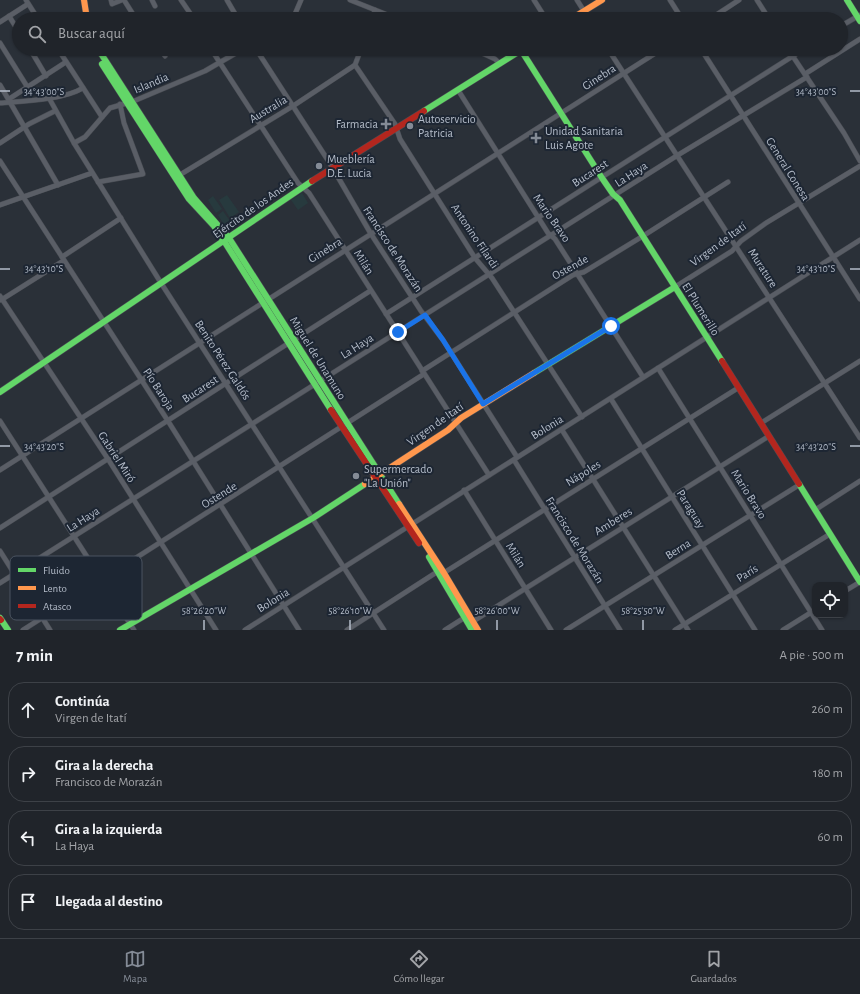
<!DOCTYPE html>
<html lang="es">
<head>
<meta charset="utf-8">
<style>
	body { margin:0; font-family:"Alegreya Sans",sans-serif; background:#282c32; color:#f1f3f6 }
	.controls { position:absolute; right:12px; bottom:12px; display:grid; overflow:hidden; border-radius:8px; box-shadow:0 1px 3px #0004 }
	.controls button { width:36px; height:36px; display:grid; place-items:center; padding:0; border:0; border-bottom:1px solid #3d4147; background:#20242a; color:#f1f3f6; font:20px sans-serif }
	.stop { position:absolute; width:12px; height:12px; margin:-9px; border:3px solid #1a73e8; border-radius:50%; background:#fff }
	.stop.end { background:#1a73e8; border-color:#fff; box-shadow:0 1px 4px #0008 }
	.list { margin:0; padding:0; list-style:none }
	h2 { display:flex; justify-content:space-between; align-items:center; height:52px; margin:0; padding:0 16px; font-size:17px }
	h2 small { font-size:13px; font-weight:400; color:#a2a4a8 }
	.list li { display:grid; grid-template-columns:26px 1fr auto; gap:12px; align-items:center; box-sizing:border-box; height:56px; margin:0 8px 8px; padding:0 8px; border:1px solid #3d4147; border-radius:16px }
	.list b { display:block; font-size:15px; white-space:nowrap }
	.list p { margin:0; font-size:13px; white-space:nowrap; color:#a2a4a8 }
	.list em { font-size:13px; font-style:normal; color:#a2a4a8 }
	.icon { flex:none; width:22px; height:22px; fill:none; stroke:currentColor; stroke-width:2; stroke-linecap:round; stroke-linejoin:round }
	.map { position:relative; flex:none; width:860px; height:630px; overflow:hidden }
	.search { position:absolute; background:#20242a; box-shadow:0 1px 3px #0004; left:12px; right:12px; top:12px; height:44px; display:flex; align-items:center; gap:10px; box-sizing:border-box; padding:0 14px; border-radius:22px; color:#a2a4a8; font-size:15px }
	.sheet { height:308px; background:#20242a }
	nav { display:flex; justify-content:space-around; align-items:center; box-sizing:border-box; height:56px; border-top:1px solid #3d4147; background:#20242a; font-size:11px; color:#a2a4a8 }
	nav a { display:grid; justify-items:center; gap:2px }
	nav .on { color:#848b96 }
	.map>svg:first-child { display:block }
	.green { fill:#273a3e }
	.lines { fill:none; stroke-linecap:round; stroke-linejoin:round }
	.street-casing { stroke:#484c53; stroke-width:5.5 }
	.fast-casing { stroke:#484c53; stroke-width:7 }
	.slow-casing { stroke:#484c53; stroke-width:7 }
	.jam-casing { stroke:#484c53; stroke-width:7 }
	.street { stroke:#5a5e66; stroke-width:4.5 }
	.fast { stroke:#63d668; stroke-width:6 }
	.slow { stroke:#ff974d; stroke-width:6 }
	.jam { stroke:#b3261e; stroke-width:6 }
	.route { stroke:#1a73e8; stroke-width:5 }
	.ticks { fill:none; stroke:#b4bcc9; stroke-width:1.5 }
	.poi-dot { fill:#848b96; stroke:#1d2633; stroke-width:1.5 }
	.labels { text-anchor:middle; dominant-baseline:central; stroke-width:4; stroke-linejoin:round; paint-order:stroke }
	.street-label { font-size:12px; fill:#b4bcc9; stroke:#1d2633 }
	.poi-label { font-size:12px; fill:#b4bcc9; stroke:#1d2633; text-anchor:start }
	.key { fill:#1d2633; stroke:#4a5360; stroke-width:1 }
	.key-label { font-size:11px; fill:#b4bcc9 }
	.ticks-label { font-size:10px; text-anchor:middle; fill:#b4bcc9; stroke:#1d2633; stroke-width:4; stroke-linejoin:round; paint-order:stroke }
</style>
</head>
<body>
<div class="map">
<svg width="860" height="630" viewBox="0 0 860 630">
	<rect width="100%" height="100%" fill="#2a3038"/>
	<g class="green">
		<polygon points="302,193 308,203 298,210 291,200"/>
		<polygon points="227,195 239,212 230,218 219,200"/>
		<polygon points="213,196 222,209 216,213 208,200"/>
		<polygon points="223,211 232,224 226,228 218,215"/>
	</g>
	<g class="lines">
		<defs>
			<g id="street">
				<polyline points="26,0 38,19"/>
				<polyline points="111,0 112,4 122,0"/>
				<polyline points="124,0 136,19"/>
				<polyline points="152,0 155,6"/>
				<polyline points="181,0 194,19"/>
				<polyline points="227,0 238,19"/>
				<polyline points="350,0 398,19"/>
				<polyline points="534,0 546,19"/>
				<polyline points="577,0 589,19"/>
				<polyline points="670,0 682,19"/>
				<polyline points="757,0 769,19"/>
				<polyline points="9,16 19,32"/>
				<polyline points="289,19 295,14 301,0"/>
				<polyline points="372,19 375,10"/>
				<polyline points="710,19 739,0"/>
				<polyline points="0,22 28,4"/>
				<polyline points="841,26 860,15"/>
				<polyline points="0,43 28,88"/>
				<polyline points="30,49 46,76"/>
				<polyline points="58,49 102,117"/>
				<polyline points="160,49 165,56"/>
				<polyline points="211,49 298,183 309,193 489,475"/>
				<polyline points="256,49 331,165 371,234 421,311 443,340 517,457"/>
				<polyline points="473,49 495,59 500,64"/>
				<polyline points="608,49 860,438"/>
				<polyline points="701,49 860,299"/>
				<polyline points="788,49 844,133 860,161"/>
				<polyline points="355,65 395,124 400,139 475,258 492,278 582,417"/>
				<polyline points="805,74 860,39"/>
				<polyline points="0,85 58,185"/>
				<polyline points="458,90 548,233 555,239 643,377"/>
				<polyline points="49,98 74,143 161,283 384,630"/>
				<polyline points="9,99 66,62"/>
				<path d="M0,103C24,101 63,100 83,88"/>
				<polyline points="0,143 29,124 55,111"/>
				<polyline points="74,143 85,137 110,108 134,101 205,71 243,49"/>
				<polyline points="0,161 168,421 299,630"/>
				<polyline points="178,176 293,106 355,65 361,49"/>
				<polyline points="98,182 143,174 124,123 120,104"/>
				<polyline points="0,205 92,173"/>
				<polyline points="62,257 121,218"/>
				<polyline points="675,287 732,251 741,241 766,223 860,166"/>
				<polyline points="0,296 108,459 216,630"/>
				<polyline points="1,300 63,261"/>
				<polyline points="386,314 804,49"/>
				<polyline points="658,368 822,630"/>
				<polyline points="422,371 573,275 584,272 643,236 728,182"/>
				<polyline points="611,399 755,630"/>
				<polyline points="0,421 134,630"/>
				<polyline points="761,423 860,361"/>
				<polyline points="562,430 688,630"/>
				<polyline points="514,460 620,630"/>
				<polyline points="0,470 662,49"/>
				<polyline points="464,490 551,630"/>
				<polyline points="815,510 860,481"/>
				<polyline points="0,528 370,291"/>
				<polyline points="0,551 50,630"/>
				<polyline points="442,574 738,388"/>
				<polyline points="0,583 678,155 807,77"/>
				<polyline points="845,591 860,582"/>
				<polyline points="472,622 769,436"/>
				<polyline points="23,630 424,374"/>
				<polyline points="245,630 860,240"/>
				<polyline points="347,630 440,570"/>
				<polyline points="445,630 467,616"/>
				<polyline points="566,630 799,485"/>
				<polyline points="675,630 830,534"/>
				<polyline points="783,630 815,610"/>
			</g>
			<g id="fast">
				<polyline points="847,0 860,21"/>
				<polyline points="98,49 194,198 229,238 399,504"/>
				<polyline points="521,50 602,178 613,194 620,200 722,361"/>
				<polyline points="102,64 189,199 214,226 224,241 331,410"/>
				<polyline points="424,111 523,49"/>
				<polyline points="534,373 675,287"/>
				<polyline points="0,392 312,181"/>
				<polyline points="799,484 860,582"/>
				<polyline points="429,557 472,630"/>
				<polyline points="0,618 8,630"/>
				<polyline points="120,630 313,518 365,484"/>
			</g>
			<g id="slow">
				<polyline points="84,0 87,19"/>
				<polyline points="571,19 602,0"/>
				<polyline points="365,484 448,430 461,418 534,373"/>
				<polyline points="399,504 444,573 478,630"/>
			</g>
			<g id="jam">
				<polyline points="312,181 424,111"/>
				<polyline points="722,361 799,484"/>
				<polyline points="331,410 419,543"/>
				<polyline points="0,619 1,620"/>
			</g>
		</defs>
		<use href="#street" class="street-casing"/>
		<use href="#fast" class="fast-casing"/>
		<use href="#slow" class="slow-casing"/>
		<use href="#jam" class="jam-casing"/>
		<use href="#street" class="street"/>
		<use href="#fast" class="fast"/>
		<use href="#slow" class="slow"/>
		<use href="#jam" class="jam"/>
	</g>
	<g class="lines">
		<polyline class="route" points="398,332 425,315 443,340 483,404 611,326"/>
	</g>
	<path class="ticks" d="M0,91H10M850,91H860M0,269H10M850,269H860M0,446H10M850,446H860M204,620V630M350,620V630M497,620V630M643,620V630"/>
	<g class="poi-dot">
		<path d="M384 118h4v4h4v4h-4v4h-4v-4h-4v-4h4z"/>
		<circle cx="410" cy="126" r="4"/>
		<path d="M534 132h4v4h4v4h-4v4h-4v-4h-4v-4h4z"/>
		<circle cx="319" cy="166" r="4"/>
		<circle cx="356" cy="476" r="4"/>
	</g>
	<g class="labels">
		<g class="street-label">
			<text transform="translate(599 77) rotate(-33)">Ginebra</text>
			<text transform="translate(151 83) rotate(-23)">Islandia</text>
			<text transform="translate(268 109) rotate(-31)">Australia</text>
			<text transform="translate(788 169) rotate(58)">General Conesa</text>
			<text transform="translate(590 173) rotate(-33)">Bucarest</text>
			<text transform="translate(631 174) rotate(-33)">La Haya</text>
			<text transform="translate(253 208) rotate(-35)">Ejército de los Andes</text>
			<text transform="translate(552 218) rotate(55)">Mario Bravo</text>
			<text transform="translate(475 236) rotate(56)">Antonino Filardi</text>
			<text transform="translate(718 244) rotate(-36)">Virgen de Itatí</text>
			<text transform="translate(393 249) rotate(57)">Francisco de Morazán</text>
			<text transform="translate(325 250) rotate(-32)">Ginebra</text>
			<text transform="translate(364 262) rotate(58)">Milán</text>
			<text transform="translate(570 267) rotate(-29)">Ostende</text>
			<text transform="translate(763 268) rotate(57)">Murature</text>
			<text transform="translate(701 309) rotate(58)">El Plumerillo</text>
			<text transform="translate(357 346) rotate(-32)">La Haya</text>
			<text transform="translate(318 358) rotate(58)">Miguel de Unamuno</text>
			<text transform="translate(223 360) rotate(57)">Benito Pérez Galdós</text>
			<text transform="translate(159 389) rotate(57)">Pío Baroja</text>
			<text transform="translate(200 389) rotate(-33)">Bucarest</text>
			<text transform="translate(435 424) rotate(-35)">Virgen de Itatí</text>
			<text transform="translate(547 427) rotate(-32)">Bolonia</text>
			<text transform="translate(117 457) rotate(57)">Gabriel Miró</text>
			<text transform="translate(583 473) rotate(-32)">Nápoles</text>
			<text transform="translate(749 494) rotate(58)">Mario Bravo</text>
			<text transform="translate(219 495) rotate(-32)">Ostende</text>
			<text transform="translate(691 509) rotate(58)">Paraguay</text>
			<text transform="translate(83 519) rotate(-32)">La Haya</text>
			<text transform="translate(613 521) rotate(-32)">Amberes</text>
			<text transform="translate(575 540) rotate(58)">Francisco de Morazán</text>
			<text transform="translate(678 549) rotate(-32)">Berna</text>
			<text transform="translate(516 555) rotate(58)">Milán</text>
			<text transform="translate(747 573) rotate(-32)">París</text>
			<text transform="translate(273 600) rotate(-32)">Bolonia</text>
		</g>
		<g class="poi-label">
			<text x="418" y="119">Autoservicio<tspan x="418" dy="14">Patricia</tspan></text>
			<text x="378" y="124" text-anchor="end">Farmacia</text>
			<text x="545" y="131">Unidad Sanitaria<tspan x="545" dy="14">Luis Agote</tspan></text>
			<text x="327" y="159">Mueblería<tspan x="327" dy="14">D.E. Lucia</tspan></text>
			<text x="364" y="469">Supermercado<tspan x="364" dy="14">"La Unión"</tspan></text>
		</g>
	</g>
	<rect x="10" y="556" width="132" height="64" rx="6" class="key"/>
	<rect x="18" y="568" width="18" height="4" fill="#63d668"/>
	<rect x="18" y="586" width="18" height="4" fill="#ff974d"/>
	<rect x="18" y="604" width="18" height="4" fill="#b3261e"/>
	<g class="key-label">
		<text x="43" y="574">Fluido</text>
		<text x="43" y="592">Lento</text>
		<text x="43" y="610">Atasco</text>
	</g>
	<g class="ticks-label">
		<text x="44" y="95">34°43'00"S</text>
		<text x="816" y="95">34°43'00"S</text>
		<text x="44" y="272">34°43'10"S</text>
		<text x="816" y="272">34°43'10"S</text>
		<text x="44" y="450">34°43'20"S</text>
		<text x="816" y="450">34°43'20"S</text>
		<text x="204" y="614">58°26'20"W</text>
		<text x="350" y="614">58°26'10"W</text>
		<text x="497" y="614">58°26'00"W</text>
		<text x="643" y="614">58°25'50"W</text>
	</g>
</svg>
<div class="controls">
<button><svg class="icon" aria-label="locate" viewBox="0 0 24 24"><circle cx="12" cy="12" r="6"/><path d="M12 2v4M12 18v4M2 12h4M18 12h4"/></svg></button>
</div>
<div class="stop" style="left:611px;top:326px"></div>
<div class="stop end" style="left:398px;top:332px"></div>
<div class="search"><svg class="icon" aria-label="search" viewBox="0 0 24 24"><circle cx="10" cy="10" r="6"/><path d="M15 15l6 6"/></svg>Buscar aquí</div>
</div>
<section class="sheet">
<h2>7 min<small>A pie · 500 m</small></h2>
<ul class="list">
<li><svg class="icon" aria-label="ahead" viewBox="0 0 24 24"><path d="M12 20V5M6 11l6-6 6 6"/></svg><div><b>Continúa</b><p>Virgen de Itatí</p></div><em>260 m</em></li>
<li><svg class="icon" aria-label="right" viewBox="0 0 24 24"><path d="M7 20v-9h11M14 6l5 5-5 5"/></svg><div><b>Gira a la derecha</b><p>Francisco de Morazán</p></div><em>180 m</em></li>
<li><svg class="icon" aria-label="left" viewBox="0 0 24 24"><path d="M17 20v-9H6M10 6l-5 5 5 5"/></svg><div><b>Gira a la izquierda</b><p>La Haya</p></div><em>60 m</em></li>
<li><svg class="icon" aria-label="arrive" viewBox="0 0 24 24"><path d="M6 21V4h12l-3 4 3 4H6"/></svg><div><b>Llegada al destino</b></div></li>
</ul>
</section>
<nav>
<a class="on"><svg class="icon" aria-label="map" viewBox="0 0 24 24"><path d="M3 6l6-2 6 2 6-2v14l-6 2-6-2-6 2zM9 4v14M15 6v14"/></svg>Mapa</a>
<a><svg class="icon" aria-label="directions" viewBox="0 0 24 24"><path d="M12 3l9 9-9 9-9-9zM9 14v-3h6M13 9l2 2-2 2"/></svg>Cómo llegar</a>
<a><svg class="icon" aria-label="saved" viewBox="0 0 24 24"><path d="M7 4h10v16l-5-4-5 4z"/></svg>Guardados</a>
</nav>
</body>
</html>
